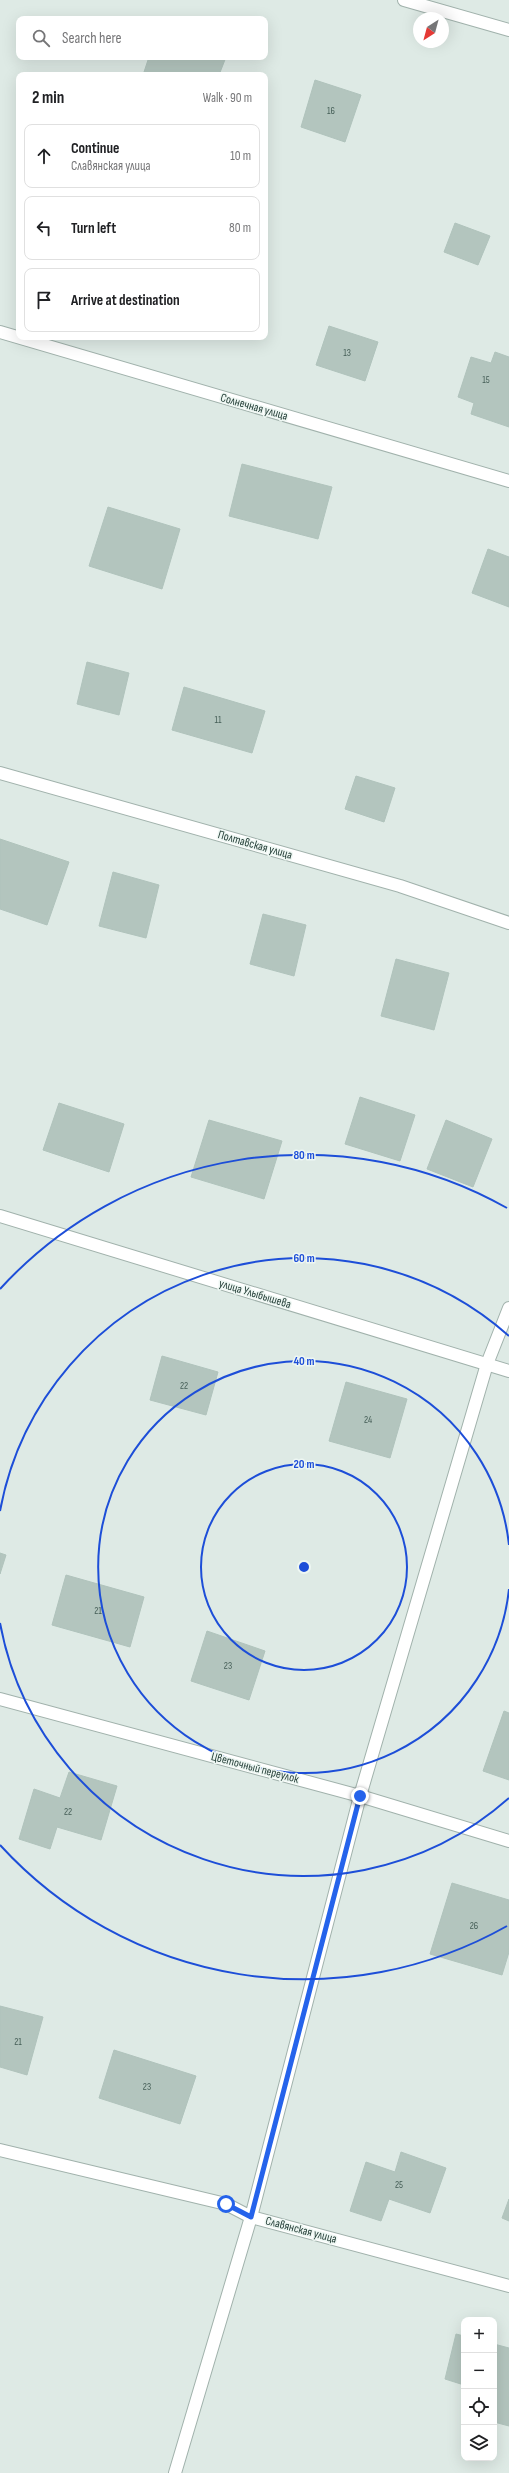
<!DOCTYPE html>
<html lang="en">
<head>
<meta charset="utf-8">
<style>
	body { margin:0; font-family:"Sofia Sans Condensed",sans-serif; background:#f2f2f2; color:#202124 }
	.controls { position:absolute; right:12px; bottom:12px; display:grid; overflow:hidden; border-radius:8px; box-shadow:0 4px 16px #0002 }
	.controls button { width:36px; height:36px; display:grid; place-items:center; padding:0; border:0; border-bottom:1px solid #e0e0e0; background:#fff; color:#202124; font:20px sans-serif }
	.compass { position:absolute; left:413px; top:12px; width:36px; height:36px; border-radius:50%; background:#fff; box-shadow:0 4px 16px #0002; rotate:216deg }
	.stop { position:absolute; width:12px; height:12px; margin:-9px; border:3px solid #2563eb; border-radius:50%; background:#fff }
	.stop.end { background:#2563eb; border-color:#fff; box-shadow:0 1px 4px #0008 }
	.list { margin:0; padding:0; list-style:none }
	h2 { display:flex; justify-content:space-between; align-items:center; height:52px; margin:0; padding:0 16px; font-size:17px }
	h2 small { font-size:13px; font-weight:400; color:#757577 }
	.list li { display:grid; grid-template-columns:26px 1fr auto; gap:12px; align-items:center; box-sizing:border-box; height:64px; margin:0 8px 8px; padding:0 8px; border:1px solid #e0e0e0; border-radius:8px }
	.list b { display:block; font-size:15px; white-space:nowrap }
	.list p { margin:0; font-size:13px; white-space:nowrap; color:#757577 }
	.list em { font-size:13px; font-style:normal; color:#757577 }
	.icon { flex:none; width:22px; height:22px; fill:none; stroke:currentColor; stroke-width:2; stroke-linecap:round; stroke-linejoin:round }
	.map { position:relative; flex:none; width:509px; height:2473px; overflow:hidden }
	.search { position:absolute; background:#fff; box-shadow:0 4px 16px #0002; left:16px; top:16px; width:252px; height:44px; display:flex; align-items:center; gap:10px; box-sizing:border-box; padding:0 14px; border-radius:8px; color:#757577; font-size:15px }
	.panel { position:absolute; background:#fff; box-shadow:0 4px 16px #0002; left:16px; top:72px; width:252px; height:268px; border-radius:8px }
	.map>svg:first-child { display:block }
	.building { fill:#b3c5be; stroke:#b0c3bc }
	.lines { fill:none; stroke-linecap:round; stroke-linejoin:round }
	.minor-casing { stroke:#a1b2ac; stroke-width:14 }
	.minor { stroke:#fff; stroke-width:12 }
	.route { stroke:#2563eb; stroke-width:5 }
	.ring { fill:none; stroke:#1d4ed8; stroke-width:2 }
	.labels { text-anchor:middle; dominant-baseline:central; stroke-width:3; stroke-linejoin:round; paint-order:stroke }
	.number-label { font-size:10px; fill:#445d56 }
	.street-label { font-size:12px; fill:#1f3a33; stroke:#eef7f3 }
	.centre { fill:#1d4ed8; stroke:#eef7f3; stroke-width:2 }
	.ring-label { font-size:12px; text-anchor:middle; font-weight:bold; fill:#1d4ed8; stroke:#eef7f3; stroke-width:3; stroke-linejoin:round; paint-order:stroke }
</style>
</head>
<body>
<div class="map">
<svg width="509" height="2473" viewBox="0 0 509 2473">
	<rect width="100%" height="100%" fill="#deeae5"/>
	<g class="building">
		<polygon points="149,57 226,57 219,75 143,75"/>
		<polygon points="315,80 361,95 345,142 301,127"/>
		<polygon points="455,223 490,236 478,265 444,252"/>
		<polygon points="329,326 378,342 365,381 316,365"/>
		<polygon points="495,352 509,357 509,427 471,414 474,403 458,397 471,357 491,363"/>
		<polygon points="242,464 332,487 318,539 229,516"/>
		<polygon points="108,507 180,529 162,589 89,566"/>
		<polygon points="488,549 509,557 509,607 472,593"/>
		<polygon points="87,662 129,673 119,715 77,704"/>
		<polygon points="184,687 265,711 252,753 172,730"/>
		<polygon points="356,776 395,788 384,822 345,809"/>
		<polygon points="0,839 69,862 47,925 0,909"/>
		<polygon points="113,872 159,885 146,938 99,926"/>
		<polygon points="263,914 306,925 294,976 250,964"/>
		<polygon points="396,959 449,973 434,1030 381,1016"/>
		<polygon points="360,1097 415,1115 400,1161 345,1144"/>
		<polygon points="59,1103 124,1124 109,1172 43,1150"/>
		<polygon points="209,1120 282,1141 264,1199 191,1177"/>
		<polygon points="446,1120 492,1139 473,1187 427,1169"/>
		<polygon points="162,1356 218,1372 206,1415 150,1400"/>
		<polygon points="346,1382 407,1399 390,1458 329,1441"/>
		<polygon points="0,1553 6,1555 0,1574"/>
		<polygon points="66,1575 144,1597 130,1647 52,1625"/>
		<polygon points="207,1631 265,1651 249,1700 191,1681"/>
		<polygon points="504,1711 509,1713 509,1780 483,1771"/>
		<polygon points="69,1772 117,1786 101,1840 57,1827 50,1849 19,1839 34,1789 60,1798"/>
		<polygon points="452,1883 509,1900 509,1952 502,1975 430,1954"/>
		<polygon points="0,2006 43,2017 27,2075 0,2067"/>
		<polygon points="114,2050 196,2076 180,2124 99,2098"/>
		<polygon points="401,2152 446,2168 430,2213 389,2199 381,2221 350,2211 366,2162 395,2172"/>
		<polygon points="509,2199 509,2221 502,2218"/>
		<polygon points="456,2334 464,2336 464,2385 445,2379"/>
		<polygon points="494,2344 509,2348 509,2426 494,2422"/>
	</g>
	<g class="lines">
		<defs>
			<g id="minor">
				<polyline points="404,0 509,30"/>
				<polyline points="0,332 509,481"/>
				<polyline points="0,773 400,886 509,923"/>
				<polyline points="0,1216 509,1371"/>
				<polyline points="0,1699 360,1796 509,1841"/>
				<polyline points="0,2150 226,2204 251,2217 509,2286"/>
				<polyline points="175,2473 251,2217 360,1796 487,1364 509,1308"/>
			</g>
		</defs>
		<use href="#minor" class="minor-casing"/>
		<use href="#minor" class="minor"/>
	</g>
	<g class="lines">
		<polyline class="route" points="226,2204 251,2217 360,1796"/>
	</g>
	<g class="ring">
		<circle cx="304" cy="1567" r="103"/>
		<path d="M509 1589A206 206 0 1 1 509 1545"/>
		<path d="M509 1798A309 309 0 0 1 0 1623M0 1511A309 309 0 0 1 509 1336"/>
		<path d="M507 1926A412 412 0 0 1 0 1845M0 1289A412 412 0 0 1 507 1208"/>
	</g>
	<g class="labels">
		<g class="number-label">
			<text x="331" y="111">16</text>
			<text x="347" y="353">13</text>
			<text x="486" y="380">15</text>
			<text x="218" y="720">11</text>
			<text x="184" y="1386">22</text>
			<text x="368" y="1420">24</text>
			<text x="98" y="1611">21</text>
			<text x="228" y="1666">23</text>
			<text x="68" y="1812">22</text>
			<text x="474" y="1926">26</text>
			<text x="18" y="2042">21</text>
			<text x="147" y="2087">23</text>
			<text x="399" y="2185">25</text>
		</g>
		<g class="street-label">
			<text transform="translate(254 407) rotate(16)">Солнечная улица</text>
			<text transform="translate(255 845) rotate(16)">Полтавская улица</text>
			<text transform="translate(255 1294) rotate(17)">улица Улыбышева</text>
			<text transform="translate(255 1768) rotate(15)">Цветочный переулок</text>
			<text transform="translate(301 2230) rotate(15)">Славянская улица</text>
		</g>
	</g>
	<circle cx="304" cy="1567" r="6" class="centre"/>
	<g class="ring-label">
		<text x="304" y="1159">80 m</text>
		<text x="304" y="1262">60 m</text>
		<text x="304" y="1365">40 m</text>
		<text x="304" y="1468">20 m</text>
	</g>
</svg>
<div class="controls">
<button>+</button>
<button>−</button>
<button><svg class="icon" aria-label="locate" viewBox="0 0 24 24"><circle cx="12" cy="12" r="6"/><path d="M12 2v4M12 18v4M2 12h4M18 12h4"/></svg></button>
<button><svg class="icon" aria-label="layers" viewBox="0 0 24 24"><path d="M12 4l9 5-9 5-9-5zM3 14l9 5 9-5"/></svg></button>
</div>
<svg class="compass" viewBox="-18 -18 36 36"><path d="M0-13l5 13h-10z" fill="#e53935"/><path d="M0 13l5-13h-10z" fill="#757577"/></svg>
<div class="stop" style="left:226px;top:2204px"></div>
<div class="stop end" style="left:360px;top:1796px"></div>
<div class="search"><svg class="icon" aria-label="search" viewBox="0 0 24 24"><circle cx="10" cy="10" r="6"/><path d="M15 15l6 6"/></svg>Search here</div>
<section class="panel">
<h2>2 min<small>Walk · 90 m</small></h2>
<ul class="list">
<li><svg class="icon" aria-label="ahead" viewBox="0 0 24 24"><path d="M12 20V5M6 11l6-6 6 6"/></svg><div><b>Continue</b><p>Славянская улица</p></div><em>10 m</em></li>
<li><svg class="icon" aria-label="left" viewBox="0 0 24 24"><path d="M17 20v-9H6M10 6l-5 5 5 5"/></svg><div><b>Turn left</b></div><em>80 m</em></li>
<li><svg class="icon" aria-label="arrive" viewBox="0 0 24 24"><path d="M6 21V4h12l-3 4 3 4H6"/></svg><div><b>Arrive at destination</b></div></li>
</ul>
</section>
</div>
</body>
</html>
